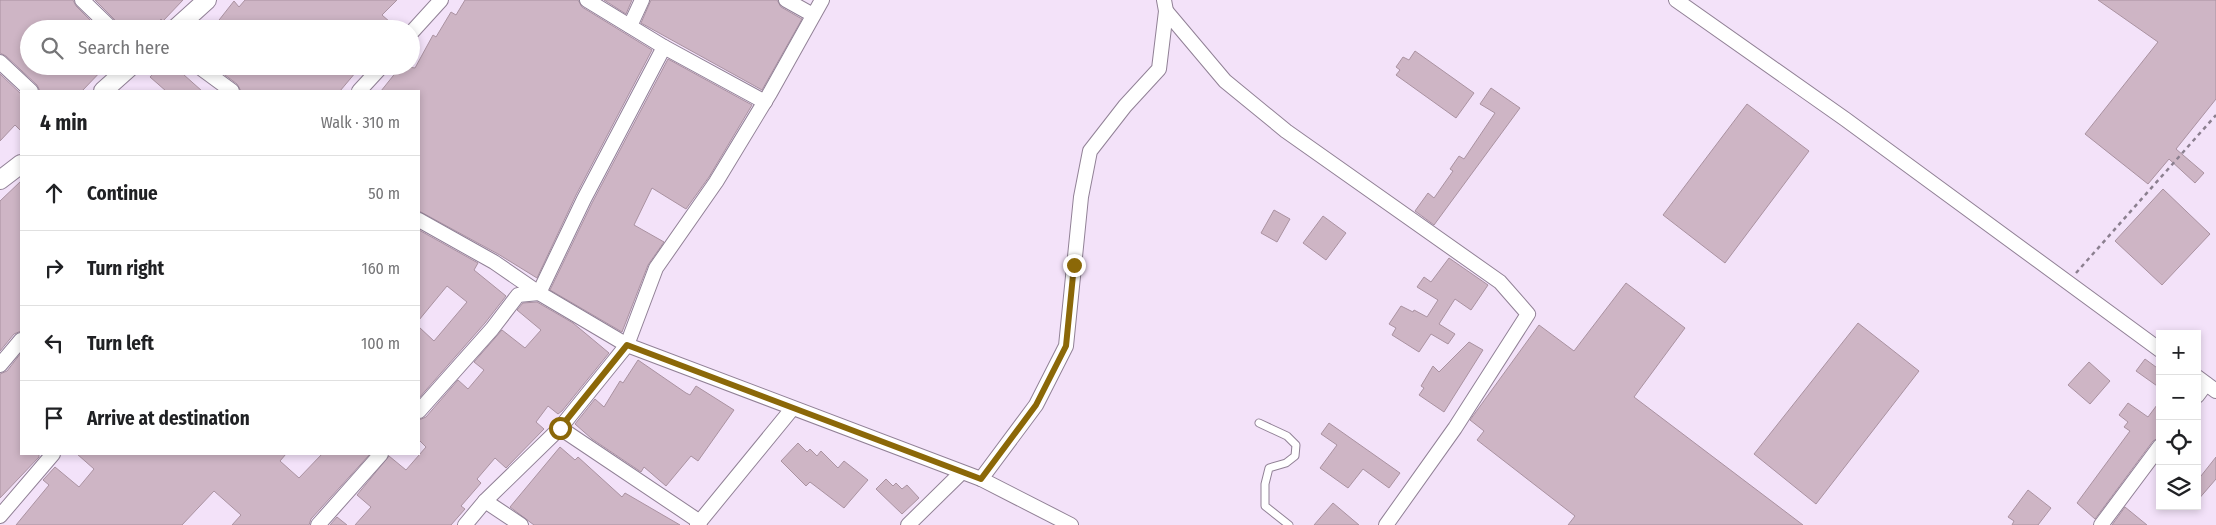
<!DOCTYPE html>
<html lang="en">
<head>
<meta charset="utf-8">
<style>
	body { margin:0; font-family:"Fira Sans Condensed",sans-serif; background:#f6f6f6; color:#202124 }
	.controls { position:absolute; right:15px; bottom:15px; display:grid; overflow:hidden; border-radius:0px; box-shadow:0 2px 8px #0003 }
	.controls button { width:45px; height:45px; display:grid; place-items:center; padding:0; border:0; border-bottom:1px solid #e0e0e0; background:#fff; color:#202124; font:25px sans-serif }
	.stop { position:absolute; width:15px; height:15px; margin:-11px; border:4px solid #8b6808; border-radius:50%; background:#fff }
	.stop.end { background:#8b6808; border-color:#fff; box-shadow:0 1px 5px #0008 }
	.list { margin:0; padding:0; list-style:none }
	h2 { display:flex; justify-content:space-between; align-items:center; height:65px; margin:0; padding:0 20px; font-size:21px }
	h2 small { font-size:16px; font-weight:400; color:#757577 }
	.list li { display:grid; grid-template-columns:32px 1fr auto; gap:15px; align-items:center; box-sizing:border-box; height:75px; padding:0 20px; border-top:1px solid #e0e0e0 }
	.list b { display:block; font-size:19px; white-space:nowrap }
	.list em { font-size:16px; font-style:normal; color:#757577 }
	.icon { flex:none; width:28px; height:28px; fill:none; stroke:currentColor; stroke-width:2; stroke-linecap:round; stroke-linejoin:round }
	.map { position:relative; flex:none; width:2216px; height:525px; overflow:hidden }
	.search { position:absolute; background:#fff; box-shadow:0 2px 8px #0003; left:20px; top:20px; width:400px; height:55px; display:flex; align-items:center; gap:12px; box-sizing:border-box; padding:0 18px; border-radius:28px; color:#757577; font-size:19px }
	.panel { position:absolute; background:#fff; box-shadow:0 2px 8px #0003; left:20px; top:90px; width:400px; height:365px; border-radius:0px }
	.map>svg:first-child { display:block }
	.building { fill:#ceb5c5; stroke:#aa92a1 }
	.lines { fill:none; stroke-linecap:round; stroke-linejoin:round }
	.service-casing { stroke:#918196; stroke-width:9 }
	.minor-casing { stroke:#918196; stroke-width:16 }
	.tertiary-casing { stroke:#918196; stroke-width:20 }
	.path { stroke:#8b7f8f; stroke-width:2.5; stroke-dasharray:4 4; stroke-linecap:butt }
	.service { stroke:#fff; stroke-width:7 }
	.minor { stroke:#fff; stroke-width:14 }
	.tertiary { stroke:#fff; stroke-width:18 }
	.route { stroke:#8b6808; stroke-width:6 }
</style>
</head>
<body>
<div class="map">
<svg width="2216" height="525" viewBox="0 0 2216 525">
	<rect width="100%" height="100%" fill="#f3e2f9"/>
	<g class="building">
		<polygon points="0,0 73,0 76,6 99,29 29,29 29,66 106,66 82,91 40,91 37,85 6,56 0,53"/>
		<polygon points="95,0 183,0 163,21 161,19 152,29 121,29 118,23"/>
		<polygon points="245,0 397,0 382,15 398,29 212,29 234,1 239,7"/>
		<polygon points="465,0 578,0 582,7 652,50 576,195 537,278 498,254 419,211 419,91 381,91 401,66 415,68 433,35 436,37 451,12 456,15"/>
		<polygon points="604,0 632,0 626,14"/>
		<polygon points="651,0 777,0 781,7 802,19 762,90 641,23"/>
		<polygon points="2098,0 2216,0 2216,99 2176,149 2204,173 2195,183 2169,159 2148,184 2085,134 2158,42"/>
		<polygon points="1415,51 1474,93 1456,118 1396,75 1400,70 1396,67 1403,57 1409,60"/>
		<polygon points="668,59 752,105 709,177 686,209 652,188 634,225 664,242 648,265 622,332 550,290 592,203"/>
		<polygon points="160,66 174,66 202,91 166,91 150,77"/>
		<polygon points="213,66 361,66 340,91 241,91 237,84"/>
		<polygon points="0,74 21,94 21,131 15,125 0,141"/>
		<polygon points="1491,88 1520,108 1434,225 1415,211 1428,193 1434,198 1453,171 1450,169 1459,156 1464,159 1495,113 1480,104"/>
		<polygon points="1747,104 1809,151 1725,263 1663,215"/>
		<polygon points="21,181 21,331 14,334 0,351 0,201"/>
		<polygon points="2163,189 2210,234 2162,285 2115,241"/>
		<polygon points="1274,210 1290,219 1277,242 1261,233"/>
		<polygon points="1323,216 1346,233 1326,260 1303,243"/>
		<polygon points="419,230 478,263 474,270 506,296 485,323 419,398 419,327 434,341 467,302 447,286 419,320"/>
		<polygon points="1449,258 1488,285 1471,310 1455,299 1439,324 1455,334 1448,344 1431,334 1419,352 1392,335 1396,328 1389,324 1401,306 1413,312 1414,310 1427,317 1438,300 1417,287 1424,277 1431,282"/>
		<polygon points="1626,283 1685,328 1634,397 1803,525 1568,525 1575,516 1477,440 1484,431 1470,420 1539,325 1574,351"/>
		<polygon points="537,302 573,323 609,353 562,411 558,414 548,406 536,422 544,429 506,468 495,458 477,479 481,483 461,506 465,509 451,525 355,525 371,507 357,495 389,456 406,470 426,447 419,440 419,420 426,417 458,380 468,389 484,370 474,362 502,330 525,348 541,330 517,310 523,303"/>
		<polygon points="1858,323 1919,371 1816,504 1754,454"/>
		<polygon points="1469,342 1483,350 1444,412 1419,395 1424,388 1421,386 1433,366 1439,372"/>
		<polygon points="21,353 21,454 39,454 39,457 0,498 0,374 7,371"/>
		<polygon points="2145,359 2160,370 2160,388 2136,371"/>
		<polygon points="638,360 686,393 690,395 696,386 734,410 698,461 691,456 666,486 644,467 641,472 592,439 575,424 595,399 604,407 620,381 623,383"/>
		<polygon points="2089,362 2110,381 2090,404 2068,385"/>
		<polygon points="2160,401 2160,437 2153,441 2095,519 2077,503 2130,431 2124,427 2128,422 2119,415 2128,403 2148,417"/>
		<polygon points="1329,423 1400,473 1389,488 1363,469 1348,488 1320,468 1337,445 1321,434"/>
		<polygon points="798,443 807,452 810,449 817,456 821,451 838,468 844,461 868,480 844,508 810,482 806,486 781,461"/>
		<polygon points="560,447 575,460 578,457 622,497 625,493 680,525 534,525 510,507"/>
		<polygon points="77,454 286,454 280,461 299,478 322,454 370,454 311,519 309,525 232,525 241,515 214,491 182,525 16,525 49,485 43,480 55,467 79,487 94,469"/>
		<polygon points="2216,457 2216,479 2197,501 2197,481"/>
		<polygon points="886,479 893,486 896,483 902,489 907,485 919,498 902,514 876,489"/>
		<polygon points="2028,490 2051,508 2038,525 2012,525 2014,521 2008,517"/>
		<polygon points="1333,503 1359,525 1314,525"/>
		<polygon points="2125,507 2147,525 2112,525"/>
		<polygon points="337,517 347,525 330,525"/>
	</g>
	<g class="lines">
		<defs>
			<polyline id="service" points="1259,423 1287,436 1296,445 1295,456 1286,463 1269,468 1265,484 1265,506 1289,525"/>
			<g id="minor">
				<polyline points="82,0 112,29"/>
				<polyline points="587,0 664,47 765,102"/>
				<polyline points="786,0 813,15"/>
				<polyline points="1676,0 1845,119 2160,350"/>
				<polyline points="1166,11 1225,81 1286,131 1500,282 1528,314 1455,428 1386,525"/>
				<polyline points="630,26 642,0"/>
				<polyline points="411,33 441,0"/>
				<polyline points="0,62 31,91"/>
				<polyline points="198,66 232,91"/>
				<polyline points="359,91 382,66"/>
				<polyline points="419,220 494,262 539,293 627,345 981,479 1071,525"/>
				<polyline points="0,365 21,340"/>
				<polyline points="2197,377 2216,391"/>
				<polyline points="2197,396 2206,384"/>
				<polyline points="419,411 492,329 518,295 539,293 584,199 664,47"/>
				<polyline points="560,428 700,522"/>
				<polyline points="981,479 1036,405 1066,346 1081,197 1090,151 1125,106 1159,69 1166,11 1164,0"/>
				<polyline points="485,501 521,525"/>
				<polyline points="0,516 53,454"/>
				<polyline points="318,525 381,454"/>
				<polyline points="465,525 485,501 560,428 627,345 656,268 716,182 770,93 822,0"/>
				<polyline points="697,525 792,409"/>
				<polyline points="908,525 961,473"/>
				<polyline points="2101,525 2160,446"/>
			</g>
			<g id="tertiary">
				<polyline points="175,29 207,0"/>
				<polyline points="103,91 131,66"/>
				<polyline points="0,180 21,164"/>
			</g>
		</defs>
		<use href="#service" class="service-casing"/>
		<use href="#minor" class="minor-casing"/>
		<use href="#tertiary" class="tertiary-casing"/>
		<polyline class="path" points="2076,273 2216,115"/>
		<use href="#service" class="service"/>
		<use href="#minor" class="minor"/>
		<use href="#tertiary" class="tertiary"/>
	</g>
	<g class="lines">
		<polyline class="route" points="560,428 627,345 981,479 1036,405 1066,346 1074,265"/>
	</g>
</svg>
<div class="controls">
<button>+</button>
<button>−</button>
<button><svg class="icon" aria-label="locate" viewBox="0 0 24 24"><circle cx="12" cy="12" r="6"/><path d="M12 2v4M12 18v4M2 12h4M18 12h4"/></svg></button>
<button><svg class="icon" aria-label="layers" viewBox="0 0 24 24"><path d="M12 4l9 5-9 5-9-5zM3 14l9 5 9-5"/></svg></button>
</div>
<div class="stop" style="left:560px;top:428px"></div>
<div class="stop end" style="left:1074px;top:265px"></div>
<div class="search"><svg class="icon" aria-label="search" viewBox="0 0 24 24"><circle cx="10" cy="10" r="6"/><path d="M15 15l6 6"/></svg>Search here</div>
<section class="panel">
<h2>4 min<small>Walk · 310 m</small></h2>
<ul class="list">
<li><svg class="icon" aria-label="ahead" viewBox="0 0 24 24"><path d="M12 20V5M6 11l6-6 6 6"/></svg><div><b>Continue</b></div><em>50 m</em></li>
<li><svg class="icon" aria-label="right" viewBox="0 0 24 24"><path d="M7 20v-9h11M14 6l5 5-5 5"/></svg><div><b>Turn right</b></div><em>160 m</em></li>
<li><svg class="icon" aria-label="left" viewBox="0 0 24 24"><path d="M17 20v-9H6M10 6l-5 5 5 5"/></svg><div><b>Turn left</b></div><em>100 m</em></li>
<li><svg class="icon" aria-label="arrive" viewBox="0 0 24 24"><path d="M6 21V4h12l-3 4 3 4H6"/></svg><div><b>Arrive at destination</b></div></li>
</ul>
</section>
</div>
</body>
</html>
